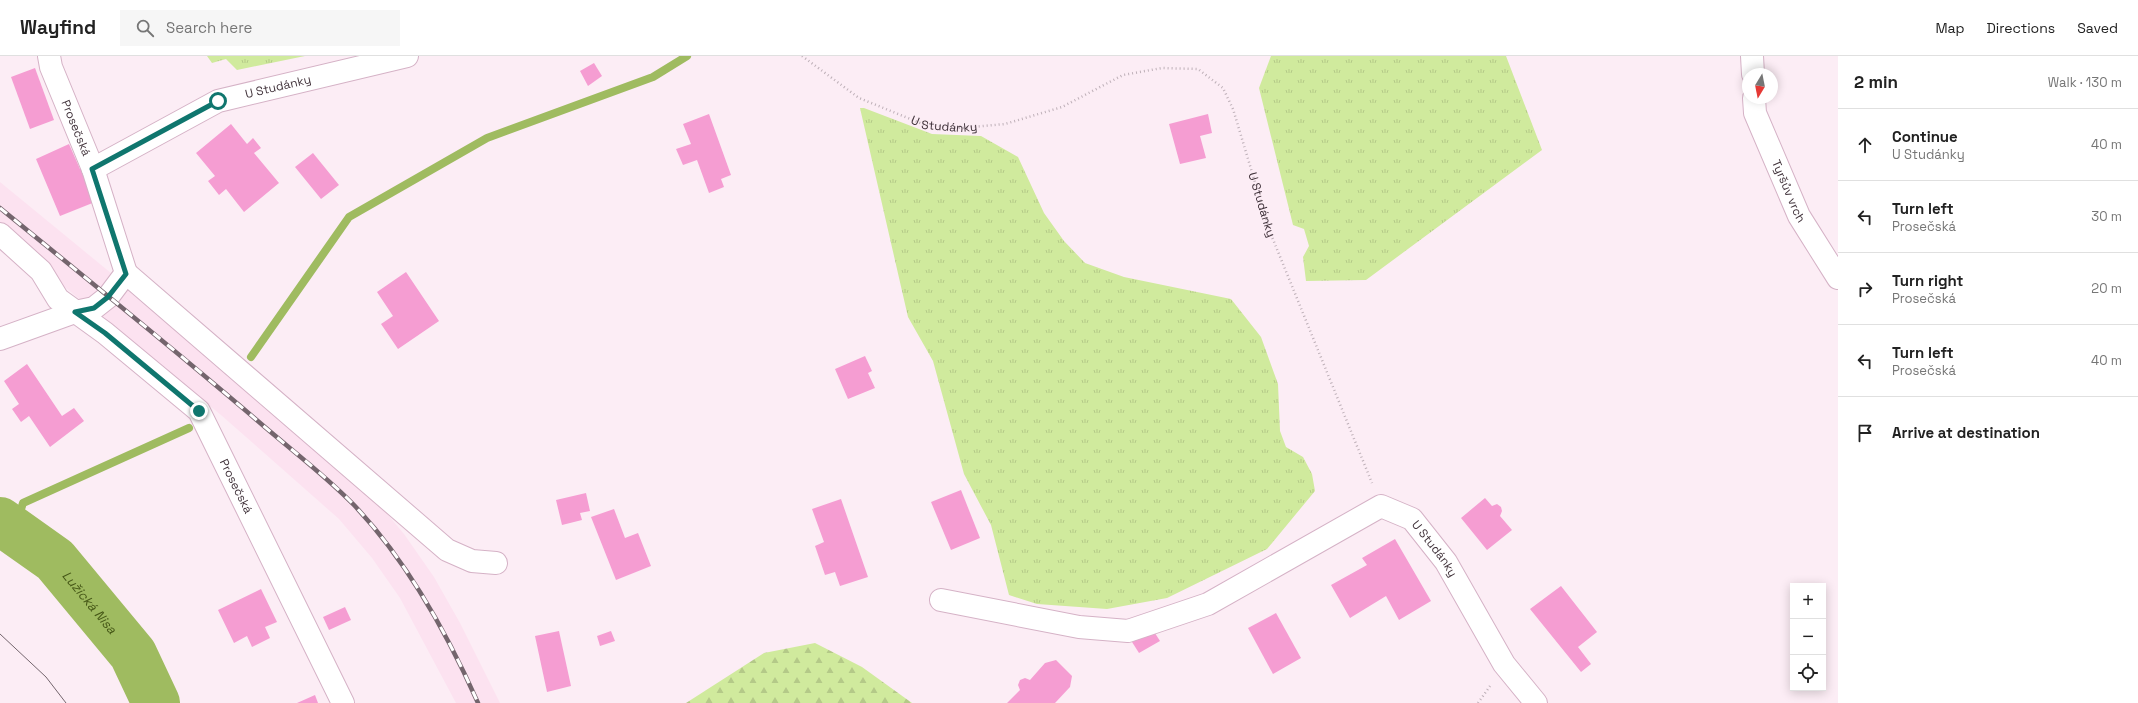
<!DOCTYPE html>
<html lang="en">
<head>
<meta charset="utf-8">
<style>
	body { margin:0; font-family:"Space Grotesk",sans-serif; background:#f6f6f6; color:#222 }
	.controls { position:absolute; right:12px; bottom:12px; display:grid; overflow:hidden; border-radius:0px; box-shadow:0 2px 10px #0003 }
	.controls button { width:36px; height:36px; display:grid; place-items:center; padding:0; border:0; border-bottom:1px solid #e0e0e0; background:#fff; color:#222; font:20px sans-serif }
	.compass { position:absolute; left:1742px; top:12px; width:36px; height:36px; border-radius:50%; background:#fff; box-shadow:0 2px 10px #0003; rotate:190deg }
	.stop { position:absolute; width:12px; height:12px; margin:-9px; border:3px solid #0f766e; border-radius:50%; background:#fff }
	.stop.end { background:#0f766e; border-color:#fff; box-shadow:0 1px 4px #0008 }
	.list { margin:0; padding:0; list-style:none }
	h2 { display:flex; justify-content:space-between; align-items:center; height:52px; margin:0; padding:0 16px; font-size:17px }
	h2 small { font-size:13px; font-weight:400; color:#767676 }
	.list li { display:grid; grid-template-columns:26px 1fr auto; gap:12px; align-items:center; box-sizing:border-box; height:72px; padding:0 16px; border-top:1px solid #e0e0e0 }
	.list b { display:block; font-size:15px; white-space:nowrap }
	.list p { margin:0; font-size:13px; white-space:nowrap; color:#767676 }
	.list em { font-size:13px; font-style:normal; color:#767676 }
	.icon { flex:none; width:22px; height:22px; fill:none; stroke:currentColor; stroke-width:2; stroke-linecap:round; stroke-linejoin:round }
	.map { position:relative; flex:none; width:1838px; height:647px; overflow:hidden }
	header { display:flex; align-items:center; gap:24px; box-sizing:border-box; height:56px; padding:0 20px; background:#fff; border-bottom:1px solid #e0e0e0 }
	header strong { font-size:19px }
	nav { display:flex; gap:22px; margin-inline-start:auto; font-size:14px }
	.search { width:280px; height:36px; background:#f6f6f6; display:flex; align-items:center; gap:10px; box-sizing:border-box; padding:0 14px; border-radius:0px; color:#767676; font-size:15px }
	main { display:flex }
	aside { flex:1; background:#fff }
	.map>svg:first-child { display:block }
	.built { fill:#fce2f0 }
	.grass { fill:url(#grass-tufts) }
	.forest { fill:url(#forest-firs) }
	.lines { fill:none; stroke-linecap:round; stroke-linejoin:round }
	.stream { stroke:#9fbb60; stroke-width:8 }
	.river { stroke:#9fbb60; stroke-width:48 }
	.building { fill:#f59dd2 }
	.minor-casing { stroke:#d5b2c6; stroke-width:24 }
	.path { stroke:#beb0b8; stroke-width:2.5; stroke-dasharray:1 3; stroke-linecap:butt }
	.minor { stroke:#fff; stroke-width:22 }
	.tram { stroke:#74656d; stroke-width:1 }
	.rail-casing { stroke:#74656d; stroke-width:4.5 }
	.rail { stroke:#fff; stroke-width:3; stroke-dasharray:9; stroke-linecap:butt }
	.route { stroke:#0f766e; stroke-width:5 }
	.labels { text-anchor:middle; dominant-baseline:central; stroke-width:3; stroke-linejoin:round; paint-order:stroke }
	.street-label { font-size:12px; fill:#40323a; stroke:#fff }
	.water-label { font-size:13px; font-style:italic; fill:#465817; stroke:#fff }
</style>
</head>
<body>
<header>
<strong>Wayfind</strong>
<div class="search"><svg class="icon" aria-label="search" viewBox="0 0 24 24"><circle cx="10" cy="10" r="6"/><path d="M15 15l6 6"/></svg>Search here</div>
<nav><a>Map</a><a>Directions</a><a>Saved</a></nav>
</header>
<main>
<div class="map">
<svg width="1838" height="647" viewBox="0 0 1838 647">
	<defs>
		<pattern id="grass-tufts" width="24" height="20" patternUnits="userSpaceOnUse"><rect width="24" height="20" fill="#d0ea9d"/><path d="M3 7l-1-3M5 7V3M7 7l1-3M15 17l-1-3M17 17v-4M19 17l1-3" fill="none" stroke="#b4c988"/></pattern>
		<pattern id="forest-firs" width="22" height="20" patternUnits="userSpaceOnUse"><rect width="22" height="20" fill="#d0ea9d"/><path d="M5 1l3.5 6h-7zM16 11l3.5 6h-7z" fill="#b4c988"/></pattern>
	</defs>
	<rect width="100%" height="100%" fill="#fcedf5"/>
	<polygon class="built" points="0,126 167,263 368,435 404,478 434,521 460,567 500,647 456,647 400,542 372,502 339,463 221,359 0,178"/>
	<g class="grass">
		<polygon points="207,0 305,0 237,14 226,3 212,7"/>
		<polygon points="1271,0 1506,0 1542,94 1366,224 1306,225 1303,201 1309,190 1304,173 1293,169 1259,32"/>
		<polygon points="860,52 864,52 932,78 981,80 1018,101 1044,157 1064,185 1085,207 1124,221 1231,243 1261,281 1278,328 1280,375 1286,391 1303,401 1312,418 1315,435 1267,493 1167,542 1107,553 1037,548 1009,539 991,469 964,418 933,305 908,261"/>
	</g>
	<polygon class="forest" points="815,587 862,611 912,647 686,647 764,597"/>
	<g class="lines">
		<g class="stream">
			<polyline points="251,301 349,161 487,82 653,21 687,0"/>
			<polyline points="14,475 23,447 189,372"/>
		</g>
		<path class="river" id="s1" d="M0,465L55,504L133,598L156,647"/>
	</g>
	<g class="building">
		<polygon points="594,7 602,20 588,30 580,15"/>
		<polygon points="35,12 54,64 30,73 11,21"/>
		<polygon points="709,58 731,119 721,123 724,131 709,137 697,104 683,109 676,93 691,88 683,68"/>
		<polygon points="1208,58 1212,77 1200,80 1206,102 1180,108 1169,68"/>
		<polygon points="231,68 247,88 253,82 261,92 254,97 279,127 244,156 226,133 219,139 208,125 215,120 196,97"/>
		<polygon points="69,88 80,113 82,112 84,117 83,119 95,146 60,160 36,103"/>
		<polygon points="313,97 339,129 321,143 295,111"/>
		<polygon points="406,216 439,265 398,293 381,268 393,260 377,236"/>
		<polygon points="865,300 872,315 868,317 875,332 848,343 835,313"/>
		<polygon points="27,308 62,360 74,352 84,365 50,391 29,360 21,366 12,353 19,348 4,325"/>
		<polygon points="961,434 980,482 951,494 931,446"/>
		<polygon points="586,437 590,455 580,457 582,464 562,469 556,444"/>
		<polygon points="1485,442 1492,450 1497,448 1501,451 1502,455 1500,460 1512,474 1487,494 1461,462"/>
		<polygon points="841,443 868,521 840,530 835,516 825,519 815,490 824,486 812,453"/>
		<polygon points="614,453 625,482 638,477 651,510 616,524 591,461"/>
		<polygon points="1395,483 1431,545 1399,564 1386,540 1350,562 1331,529 1367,509 1362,502"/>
		<polygon points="1561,530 1597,576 1578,591 1591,608 1581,616 1530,553"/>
		<polygon points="261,533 277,566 265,571 270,582 252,591 247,580 234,587 218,554"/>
		<polygon points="345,551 351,564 329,574 323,561"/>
		<polygon points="1276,557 1301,602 1273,618 1248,572"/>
		<polygon points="1153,574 1160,585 1139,597 1132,586"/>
		<polygon points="559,575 571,630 547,636 535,580"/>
		<polygon points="611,575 615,585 600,590 597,580"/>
		<polygon points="1056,604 1072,620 1070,631 1055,647 1007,647 1020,634 1018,629 1020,624 1025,622 1030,624 1045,607"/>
		<polygon points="315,639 318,647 297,647"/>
	</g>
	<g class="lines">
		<defs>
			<g id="minor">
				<polyline points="1752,0 1753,18"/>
				<path id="s3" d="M1754,42L1755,57L1799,160L1838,222"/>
				<path id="s4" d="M93,113L218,45L407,0"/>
				<path id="s5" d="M0,178L41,215L58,243L105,277L199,355L343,647"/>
				<polyline points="126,217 447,494 472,505 496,507"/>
				<polyline points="0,283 75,256 94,252 108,241 126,217 93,113 51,11 49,0"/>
				<path id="s6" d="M941,544L1079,571L1128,575L1208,548L1381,450L1412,463L1446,506L1504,608L1536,647"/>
			</g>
		</defs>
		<use href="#minor" class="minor-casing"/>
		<g class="path">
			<path id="s2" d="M802,0L859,42L925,69L962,72L1005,68L1062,51L1123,19L1162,12L1198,13L1223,32L1233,53L1270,176L1372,427"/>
			<polyline points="1478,647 1490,630"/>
		</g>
		<use href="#minor" class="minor"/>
		<polyline class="tram" points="0,578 46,621 66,647"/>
		<defs>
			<path id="rail" d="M0,152C87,223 174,293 259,366C290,393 325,419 354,449C407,505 447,577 478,647"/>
		</defs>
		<use href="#rail" class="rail-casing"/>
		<use href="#rail" class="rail"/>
	</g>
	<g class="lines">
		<polyline class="route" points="199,355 105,277 75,256 94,252 108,241 126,218 92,113 218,45"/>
	</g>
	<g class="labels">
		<g class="street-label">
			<text stroke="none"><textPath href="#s4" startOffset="204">U Studánky</textPath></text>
			<text stroke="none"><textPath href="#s2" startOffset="161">U Studánky</textPath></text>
			<text transform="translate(76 72) rotate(68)">Prosečská</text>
			<text stroke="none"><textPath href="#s3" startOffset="100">Tyršův vrch</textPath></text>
			<text stroke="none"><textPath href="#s2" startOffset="581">U Studánky</textPath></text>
			<text stroke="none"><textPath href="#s5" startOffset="352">Prosečská</textPath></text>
			<text stroke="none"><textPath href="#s6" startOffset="544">U Studánky</textPath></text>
		</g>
		<g class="water-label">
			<text stroke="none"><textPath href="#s1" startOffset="122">Lužická Nisa</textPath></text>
		</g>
	</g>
</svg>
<div class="controls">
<button>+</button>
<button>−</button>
<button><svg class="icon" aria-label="locate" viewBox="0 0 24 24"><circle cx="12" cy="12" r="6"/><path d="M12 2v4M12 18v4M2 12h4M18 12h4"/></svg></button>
</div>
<svg class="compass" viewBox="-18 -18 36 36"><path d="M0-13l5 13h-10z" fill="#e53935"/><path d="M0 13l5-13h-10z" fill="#767676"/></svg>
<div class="stop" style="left:218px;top:45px"></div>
<div class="stop end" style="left:199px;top:355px"></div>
</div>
<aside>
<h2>2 min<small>Walk · 130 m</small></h2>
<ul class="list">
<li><svg class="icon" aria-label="ahead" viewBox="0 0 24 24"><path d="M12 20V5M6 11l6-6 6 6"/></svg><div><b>Continue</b><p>U Studánky</p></div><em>40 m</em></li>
<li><svg class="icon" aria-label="left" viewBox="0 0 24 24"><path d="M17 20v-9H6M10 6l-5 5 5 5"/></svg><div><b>Turn left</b><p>Prosečská</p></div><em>30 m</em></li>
<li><svg class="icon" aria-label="right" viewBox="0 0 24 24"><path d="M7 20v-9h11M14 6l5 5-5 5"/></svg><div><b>Turn right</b><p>Prosečská</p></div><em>20 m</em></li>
<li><svg class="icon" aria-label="left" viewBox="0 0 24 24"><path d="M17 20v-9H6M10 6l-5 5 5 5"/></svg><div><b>Turn left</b><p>Prosečská</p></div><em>40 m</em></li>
<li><svg class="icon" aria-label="arrive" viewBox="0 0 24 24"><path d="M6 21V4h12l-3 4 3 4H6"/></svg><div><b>Arrive at destination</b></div></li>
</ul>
</aside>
</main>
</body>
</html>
